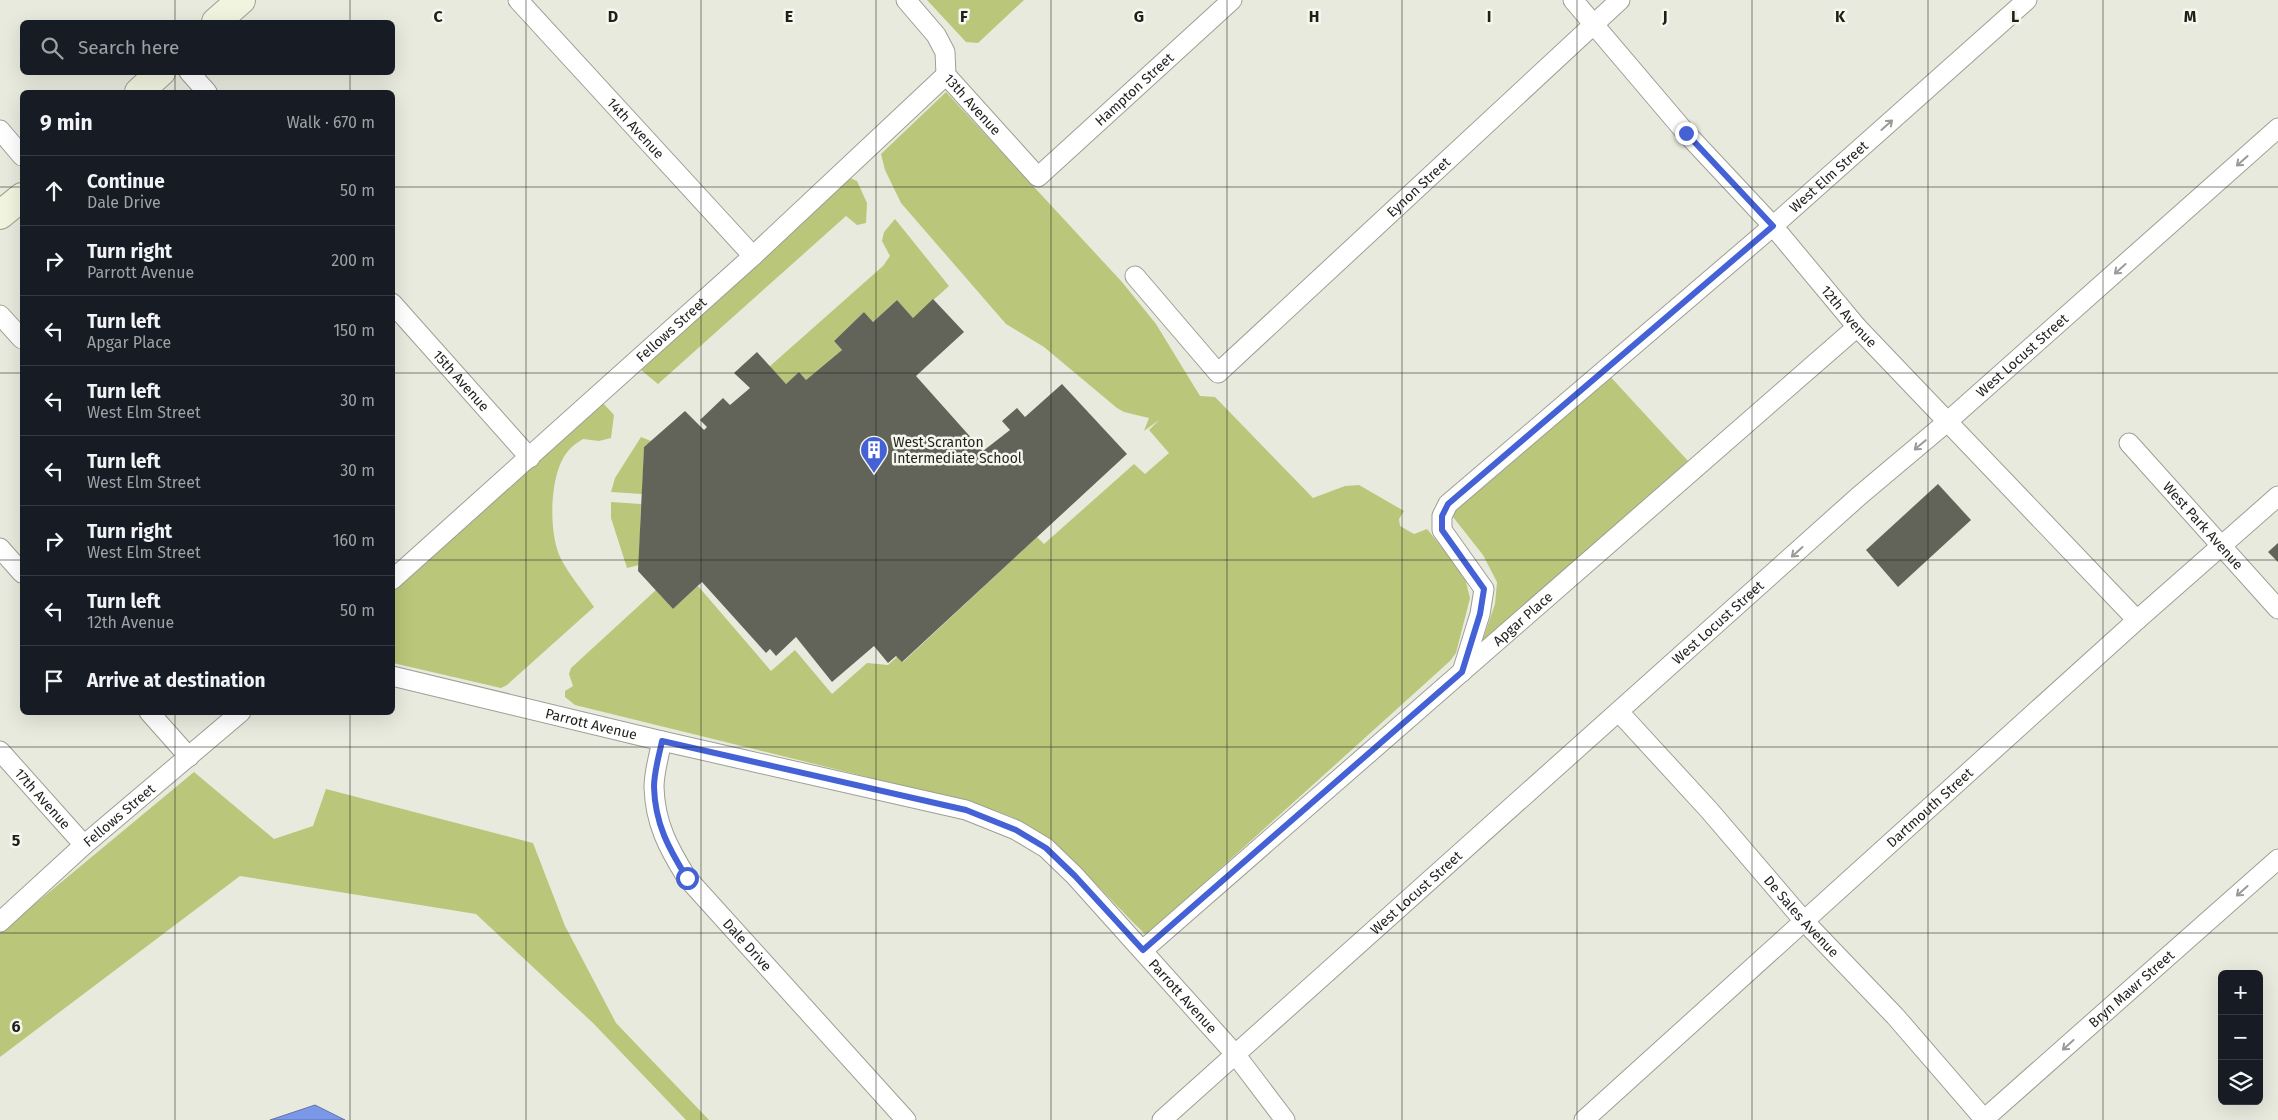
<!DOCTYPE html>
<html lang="en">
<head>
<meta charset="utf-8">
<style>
	body { margin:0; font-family:"Fira Sans",sans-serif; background:#20242c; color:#f1f3f6 }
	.controls { position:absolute; right:15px; bottom:15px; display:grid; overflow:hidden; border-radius:8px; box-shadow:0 5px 20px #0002 }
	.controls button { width:45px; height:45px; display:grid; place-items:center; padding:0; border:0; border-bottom:1px solid #363941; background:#171b24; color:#f1f3f6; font:25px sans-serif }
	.stop { position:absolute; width:15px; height:15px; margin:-11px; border:4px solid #4462d5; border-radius:50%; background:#fff }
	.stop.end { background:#4462d5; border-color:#fff; box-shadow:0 1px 5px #0008 }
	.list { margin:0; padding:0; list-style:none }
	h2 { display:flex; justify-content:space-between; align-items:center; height:65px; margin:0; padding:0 20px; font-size:21px }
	h2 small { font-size:16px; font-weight:400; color:#9ea1a6 }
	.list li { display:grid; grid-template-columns:32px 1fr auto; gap:15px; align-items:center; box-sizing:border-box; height:70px; padding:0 20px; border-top:1px solid #363941 }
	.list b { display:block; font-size:19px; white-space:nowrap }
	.list p { margin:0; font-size:16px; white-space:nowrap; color:#9ea1a6 }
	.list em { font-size:16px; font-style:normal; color:#9ea1a6 }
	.icon { flex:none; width:28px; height:28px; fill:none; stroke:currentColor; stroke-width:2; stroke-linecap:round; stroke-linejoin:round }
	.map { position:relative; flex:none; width:2278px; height:1120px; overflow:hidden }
	.search { position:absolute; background:#171b24; box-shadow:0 5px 20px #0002; left:20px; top:20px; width:375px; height:55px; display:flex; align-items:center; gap:12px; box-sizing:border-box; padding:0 18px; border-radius:8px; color:#9ea1a6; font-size:19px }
	.panel { position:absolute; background:#171b24; box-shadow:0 5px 20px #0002; left:20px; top:90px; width:375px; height:625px; border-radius:8px }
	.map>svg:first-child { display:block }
	.green { fill:#bac679 }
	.water { fill:#7b97e8; stroke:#5f73ab }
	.building { fill:#62645a }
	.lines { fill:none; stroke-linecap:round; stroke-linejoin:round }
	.street-casing { stroke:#9d9f94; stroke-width:21 }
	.secondary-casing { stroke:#9d9f94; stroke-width:30 }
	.street { stroke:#fff; stroke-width:19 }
	.secondary { stroke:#f1f4df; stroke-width:28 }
	.oneway { stroke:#9a9b99 }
	.route { stroke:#4462d5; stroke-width:6 }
	.grid { fill:none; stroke:#1f201c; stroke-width:1; stroke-opacity:0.55 }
	.labels { text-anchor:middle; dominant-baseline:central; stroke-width:5; stroke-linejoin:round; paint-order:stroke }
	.street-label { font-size:14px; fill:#1f201c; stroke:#f5f7ec }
	.poi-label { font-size:14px; fill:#1f201c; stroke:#f5f7ec; text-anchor:start }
	.grid-label { font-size:16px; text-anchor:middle; font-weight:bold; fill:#1f201c; stroke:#f5f7ec; stroke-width:5; stroke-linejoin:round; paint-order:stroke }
</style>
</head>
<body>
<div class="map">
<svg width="2278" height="1120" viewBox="0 0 2278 1120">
	<rect width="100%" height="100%" fill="#e8eade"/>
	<g class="green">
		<polygon points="927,0 1024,0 978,43 966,42"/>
		<path d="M946,92L1122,282L1156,324L1200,396L1215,397L1313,498L1345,486L1359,485L1404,511L1399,519L1400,526L1414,534L1427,529L1464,574L1470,598L1456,653L1450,661L1150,932L1144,933L1141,930C1107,897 1066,848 1025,824C1007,813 985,808 965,801L575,705L565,697V691L573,686L569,674L571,668L656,590L673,609L698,586L771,671L795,650L832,694L867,663L888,665L898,656L903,662L1037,537L1044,544L1134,464L1145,474L1169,453L1149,430L1159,420L1144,431L1149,418L1124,412L1117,408L1044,347L1006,324L901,203L885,170L881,154Z"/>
		<polygon points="843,175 857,181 867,203 866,223 857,225 846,216 658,384 635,365"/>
		<polygon points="895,219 949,286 913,318 897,300 873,322 864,312 834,341 842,350 806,380 799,372 786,384 769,367 883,266 890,256 882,241 884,232"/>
		<polygon points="1607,373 1688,461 1479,651 1495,604 1497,582 1483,555 1453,517 1459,503"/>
		<path d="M603,403L614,415L611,438L599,441L583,439C578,442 572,446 568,451C549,473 548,534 561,559C570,576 583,591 594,607L507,685L501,688L393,663L392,593Z"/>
		<polygon points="641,437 651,441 644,447 642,494 611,492 615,478"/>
		<polygon points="611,502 641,504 639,565 627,568 611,518"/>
		<polygon points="194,772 274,839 313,826 326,789 533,843 565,926 616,1023 709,1120 686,1120 593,1023 476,914 240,876 0,1057 0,933"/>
	</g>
	<polygon class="water" points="315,1105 345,1120 270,1120"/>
	<g class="building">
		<polygon points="933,299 964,332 916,376 983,451 1010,430 1002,421 1017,408 1025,417 1062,384 1127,454 902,662 896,656 888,663 874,646 832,682 796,637 776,656 770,649 766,653 702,582 673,609 638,571 644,447 685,411 704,430 707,427 700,420 723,398 730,405 750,388 734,373 757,352 786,384 799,372 806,380 842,350 834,341 864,312 873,322 897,300 913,318"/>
		<polygon points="1938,484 1971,520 1898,587 1866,550"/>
		<polygon points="2278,543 2278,562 2268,552"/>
	</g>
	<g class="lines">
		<defs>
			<g id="street">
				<path id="s1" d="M518,0L753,256"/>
				<path id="s2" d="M906,0L936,35L945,52L946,75L1038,177L1232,0"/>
				<path id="s3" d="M1573,0L1686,133L1773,226L1857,327L2137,620"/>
				<polyline points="189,72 207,92"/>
				<polyline points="0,130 22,156"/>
				<path id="s4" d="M1135,276L1218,373L1620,0"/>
				<path id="s5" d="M392,303L530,458"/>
				<polyline points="0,315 22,339"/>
				<path id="s6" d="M2129,443L2278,609"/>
				<polyline points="0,548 22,573"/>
				<path id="s7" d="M392,580L753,256L946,75"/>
				<path id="s8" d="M1462,672L1480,614L1484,589L1442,530V516L1448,504L1773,226L2027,0"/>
				<path id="s9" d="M392,676L662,741L966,810L1016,830L1046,848L1075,876L1235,1054L1285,1120"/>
				<polyline points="149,712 189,757"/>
				<path id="s10" d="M1619,712L1709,810L1804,921L1895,1016L1985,1120"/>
				<path id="s11" d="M662,741C659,756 654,772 654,787C655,824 669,849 687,878L906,1120"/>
				<path id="s12" d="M0,751L84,845"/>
				<path id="s13" d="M0,922L84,845L241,712"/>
				<path id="s14" d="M1143,950L1857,327"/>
				<path id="s15" d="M1162,1120L1859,496L1947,422L2278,128"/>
				<path id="s16" d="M1584,1120L2137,620L2278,496"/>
				<path id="s17" d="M1983,1120L2278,859"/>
			</g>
			<g id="secondary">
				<polyline points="216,22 241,0"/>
				<polyline points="139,92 161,72"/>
				<polyline points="0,215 22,197"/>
			</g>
		</defs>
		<use href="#street" class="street-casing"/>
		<use href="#secondary" class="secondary-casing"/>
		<use href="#street" class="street"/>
		<use href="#secondary" class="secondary"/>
	</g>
	<defs><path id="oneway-shaft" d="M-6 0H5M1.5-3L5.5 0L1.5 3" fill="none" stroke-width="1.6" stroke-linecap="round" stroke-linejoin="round" transform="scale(1.25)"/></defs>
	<g class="oneway">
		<use href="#oneway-shaft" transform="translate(1887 125) rotate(-42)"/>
		<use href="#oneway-shaft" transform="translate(2242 161) rotate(138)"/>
		<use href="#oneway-shaft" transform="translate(2120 269) rotate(138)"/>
		<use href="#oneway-shaft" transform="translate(1920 445) rotate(140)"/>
		<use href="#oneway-shaft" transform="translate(1797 552) rotate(138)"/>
		<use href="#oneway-shaft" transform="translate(2242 891) rotate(138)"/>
		<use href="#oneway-shaft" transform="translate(2068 1045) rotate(138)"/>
	</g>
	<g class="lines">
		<path class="route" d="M687,878C669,849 655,824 654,787C654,772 659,756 662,741L966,810L1016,830L1046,848L1075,876L1143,950L1462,672L1480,614L1484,589L1442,530V516L1448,504L1773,226L1686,133"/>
	</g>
	<path class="grid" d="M175,0V22M350,0V22M526,0V1120M701,0V1120M876,0V1120M1051,0V1120M1227,0V1120M1402,0V1120M1577,0V1120M1752,0V1120M1928,0V1120M2103,0V1120M175,72V92M350,72V92M0,187H22M392,187H2278M0,373H22M392,373H2278M0,560H22M392,560H2278M175,712V1120M350,712V1120M0,747H2278M0,933H2278"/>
	<defs>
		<symbol id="building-pin" viewBox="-11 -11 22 30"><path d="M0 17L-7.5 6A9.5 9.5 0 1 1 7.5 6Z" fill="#4462d5" stroke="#f5f7ec"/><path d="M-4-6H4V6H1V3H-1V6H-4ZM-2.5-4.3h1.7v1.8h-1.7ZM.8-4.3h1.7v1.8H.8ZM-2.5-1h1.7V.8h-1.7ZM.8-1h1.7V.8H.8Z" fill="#fff"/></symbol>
	</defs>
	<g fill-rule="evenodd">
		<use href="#building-pin" x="858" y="434" width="32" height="43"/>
	</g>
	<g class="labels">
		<g class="street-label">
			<text stroke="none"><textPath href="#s2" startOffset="356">Hampton Street</textPath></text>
			<text stroke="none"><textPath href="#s2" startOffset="128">13th Avenue</textPath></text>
			<text stroke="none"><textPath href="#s1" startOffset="174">14th Avenue</textPath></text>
			<text stroke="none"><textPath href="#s8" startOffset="688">West Elm Street</textPath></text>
			<text stroke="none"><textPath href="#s4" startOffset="401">Eynon Street</textPath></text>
			<text stroke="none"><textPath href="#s3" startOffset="420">12th Avenue</textPath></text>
			<text stroke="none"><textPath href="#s7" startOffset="375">Fellows Street</textPath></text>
			<text stroke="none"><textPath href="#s15" startOffset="1151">West Locust Street</textPath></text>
			<text stroke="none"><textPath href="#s5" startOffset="104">15th Avenue</textPath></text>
			<text stroke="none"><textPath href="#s6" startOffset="111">West Park Avenue</textPath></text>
			<text stroke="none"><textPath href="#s14" startOffset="504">Apgar Place</textPath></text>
			<text stroke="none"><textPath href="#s15" startOffset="746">West Locust Street</textPath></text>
			<text stroke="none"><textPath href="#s9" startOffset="205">Parrott Avenue</textPath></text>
			<text stroke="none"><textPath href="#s12" startOffset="64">17th Avenue</textPath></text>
			<text stroke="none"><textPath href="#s16" startOffset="466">Dartmouth Street</textPath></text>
			<text stroke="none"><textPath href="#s13" startOffset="160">Fellows Street</textPath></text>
			<text stroke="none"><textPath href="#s15" startOffset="341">West Locust Street</textPath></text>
			<text stroke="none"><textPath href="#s10" startOffset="274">De Sales Avenue</textPath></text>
			<text stroke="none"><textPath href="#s11" startOffset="235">Dale Drive</textPath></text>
			<text stroke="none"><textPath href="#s17" startOffset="198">Bryn Mawr Street</textPath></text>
			<text stroke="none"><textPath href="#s9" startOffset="880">Parrott Avenue</textPath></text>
		</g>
		<g class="poi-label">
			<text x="893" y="442">West Scranton<tspan x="893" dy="16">Intermediate School</tspan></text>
		</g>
	</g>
	<g class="grid-label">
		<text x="438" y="22">C</text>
		<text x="613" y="22">D</text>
		<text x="789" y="22">E</text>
		<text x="964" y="22">F</text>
		<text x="1139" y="22">G</text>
		<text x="1314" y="22">H</text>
		<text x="1489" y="22">I</text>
		<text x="1665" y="22">J</text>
		<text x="1840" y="22">K</text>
		<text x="2015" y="22">L</text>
		<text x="2190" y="22">M</text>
		<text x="16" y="846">5</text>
		<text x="16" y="1032">6</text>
	</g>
</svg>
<div class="controls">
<button>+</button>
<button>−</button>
<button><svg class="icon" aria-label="layers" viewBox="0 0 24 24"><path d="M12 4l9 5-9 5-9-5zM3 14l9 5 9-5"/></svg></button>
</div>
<div class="stop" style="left:687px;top:878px"></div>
<div class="stop end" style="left:1686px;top:133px"></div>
<div class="search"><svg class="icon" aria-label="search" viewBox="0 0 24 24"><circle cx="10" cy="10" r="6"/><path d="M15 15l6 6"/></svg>Search here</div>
<section class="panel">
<h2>9 min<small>Walk · 670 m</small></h2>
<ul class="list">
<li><svg class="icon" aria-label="ahead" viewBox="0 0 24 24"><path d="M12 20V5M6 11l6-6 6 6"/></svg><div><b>Continue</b><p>Dale Drive</p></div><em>50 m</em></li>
<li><svg class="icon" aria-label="right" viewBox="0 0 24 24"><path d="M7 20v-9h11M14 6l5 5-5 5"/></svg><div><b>Turn right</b><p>Parrott Avenue</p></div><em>200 m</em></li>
<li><svg class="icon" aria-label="left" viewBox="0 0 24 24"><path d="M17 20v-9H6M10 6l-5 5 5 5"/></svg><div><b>Turn left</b><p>Apgar Place</p></div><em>150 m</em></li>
<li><svg class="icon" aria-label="left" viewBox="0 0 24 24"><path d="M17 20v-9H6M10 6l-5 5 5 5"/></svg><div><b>Turn left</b><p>West Elm Street</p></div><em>30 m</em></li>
<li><svg class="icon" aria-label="left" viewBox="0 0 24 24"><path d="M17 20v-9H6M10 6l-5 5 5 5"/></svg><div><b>Turn left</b><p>West Elm Street</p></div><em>30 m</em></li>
<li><svg class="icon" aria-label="right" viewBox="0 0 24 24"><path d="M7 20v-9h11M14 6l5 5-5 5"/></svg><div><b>Turn right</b><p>West Elm Street</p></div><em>160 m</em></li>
<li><svg class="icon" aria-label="left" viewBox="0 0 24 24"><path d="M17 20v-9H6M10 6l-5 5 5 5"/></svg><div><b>Turn left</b><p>12th Avenue</p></div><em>50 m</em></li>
<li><svg class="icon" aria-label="arrive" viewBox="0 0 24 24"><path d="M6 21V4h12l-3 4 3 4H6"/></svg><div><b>Arrive at destination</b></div></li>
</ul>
</section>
</div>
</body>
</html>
